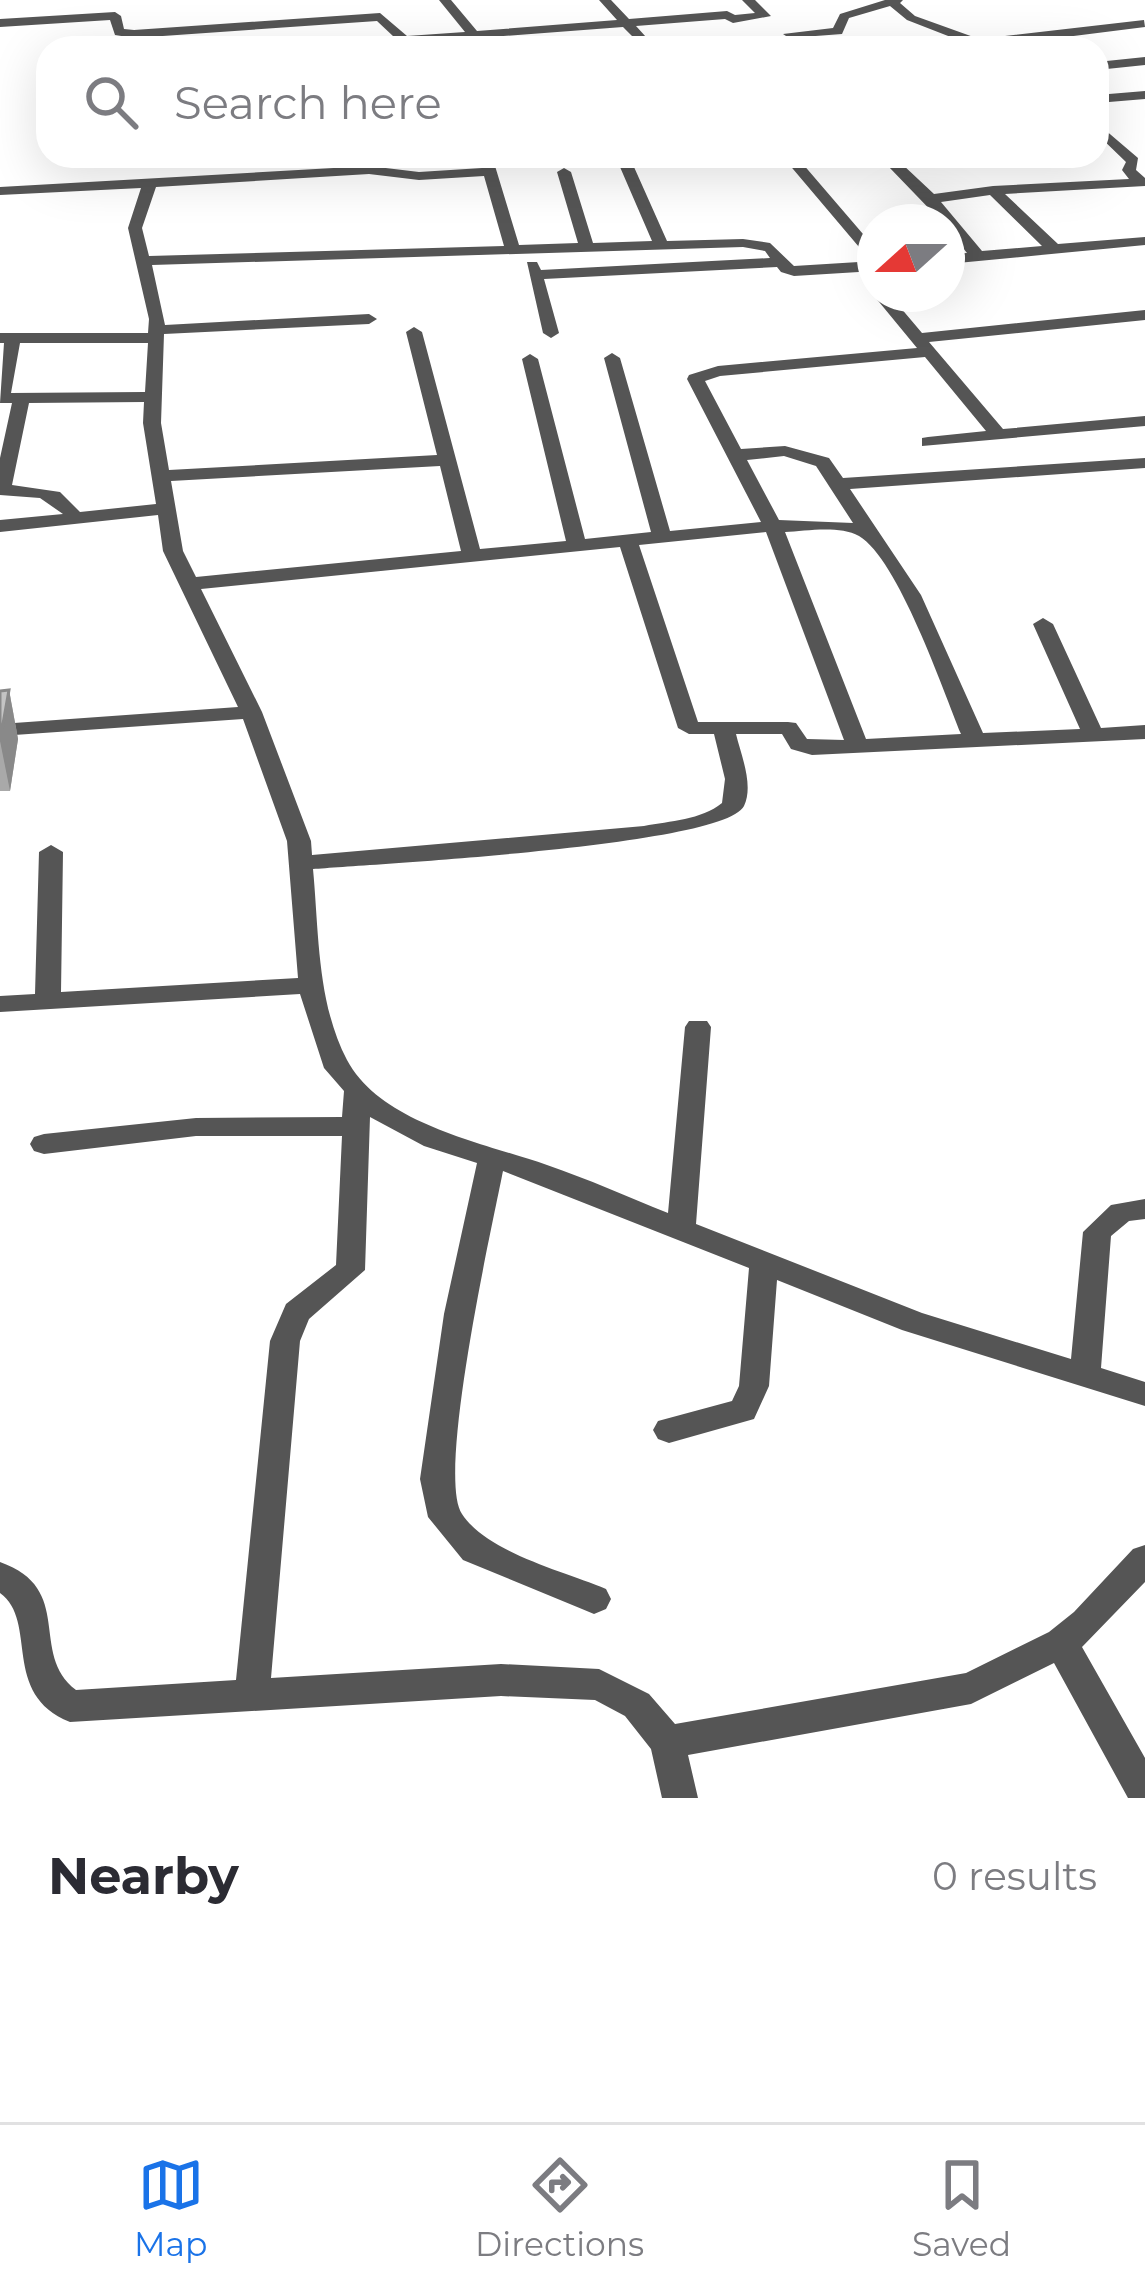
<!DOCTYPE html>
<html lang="en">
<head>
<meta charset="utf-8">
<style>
	body { margin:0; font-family:Montserrat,sans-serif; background:#f7f7f7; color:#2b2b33 }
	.compass { position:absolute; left:857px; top:204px; width:108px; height:108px; border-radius:50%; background:#fff; box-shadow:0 12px 48px #0002; rotate:249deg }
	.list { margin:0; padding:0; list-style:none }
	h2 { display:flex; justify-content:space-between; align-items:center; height:156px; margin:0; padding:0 48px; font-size:51px }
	h2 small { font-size:39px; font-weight:400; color:#7c7c81 }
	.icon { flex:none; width:66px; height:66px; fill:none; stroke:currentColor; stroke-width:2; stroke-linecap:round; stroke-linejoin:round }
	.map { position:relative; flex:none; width:1145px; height:1798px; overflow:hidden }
	.search { position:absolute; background:#fff; box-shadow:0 12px 48px #0002; left:36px; right:36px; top:36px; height:132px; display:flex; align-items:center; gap:30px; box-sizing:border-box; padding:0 42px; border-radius:36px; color:#7c7c81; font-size:45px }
	.sheet { height:324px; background:#fff }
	nav { display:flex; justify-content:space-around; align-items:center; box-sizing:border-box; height:168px; border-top:3px solid #e1e1e2; background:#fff; font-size:33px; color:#7c7c81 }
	nav a { display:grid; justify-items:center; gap:6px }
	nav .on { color:#1a73e8 }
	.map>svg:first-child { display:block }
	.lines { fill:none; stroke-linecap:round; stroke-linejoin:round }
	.street { fill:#555; fill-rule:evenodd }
	.wall { fill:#a9a9a9 }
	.shaded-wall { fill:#898989 }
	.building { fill:#c4c4c4; stroke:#898989; stroke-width:3 }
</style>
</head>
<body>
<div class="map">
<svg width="1145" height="1798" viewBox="0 0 1145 1798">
	<rect width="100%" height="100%" fill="#fff"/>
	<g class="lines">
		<g class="street">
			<polygon points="439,0 451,0 477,31 617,20 599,0 611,0 629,19 727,11 735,15 755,13 742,0 755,0 771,16 733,23 725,19 636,26 656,48 580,48 636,40 623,27 345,48 292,48 394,37 377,21 134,38 115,35 110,20 0,27 0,19 115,12 121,16 124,29 134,30 380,13 407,36 465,32"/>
			<polygon points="885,0 903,0 900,3 915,16 979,39 1144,20 1145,27 979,48 907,20 890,6 849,18 842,34 789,38 783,34 833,28 840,14"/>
			<polygon points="1145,57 1145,65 1097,70 1097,62"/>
			<polygon points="1145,91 1145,99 1097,103 1097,95"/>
			<path d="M1097,123L1138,158L1136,170L1145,178V186L1005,194L1058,244L1145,237V245L947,264V254L967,253L947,228V222H942L888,166L854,167L840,156L865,160L944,156L902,164L934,194L993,186L1129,179L1122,170L1126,162L1097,134ZM990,195L1042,246L982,251L941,202Z"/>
			<path d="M478,156H492L519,245L578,243L557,172L564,168L571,172L593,243L652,241L620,167L627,163L634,167L667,241L743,239L770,243L794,266L875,261L870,260L782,156H796L875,248V271L794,276L781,272L777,267L544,279L559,333L551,338L543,333L527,262H537L541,270L770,258L765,251L743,247L152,265L165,325L369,314L377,319L369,324L164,334L161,423L169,470L437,455L406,332L414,327L422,332L480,549L566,541L522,359L530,354L538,359L585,539L651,532L604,358L612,353L620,358L670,531L761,522L687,379L689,375L718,366L917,348L875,297L873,294L875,291L889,294L922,333L1145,310V320L929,342L1003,429L1145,416V426L922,446V438L928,437L986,431L925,357L720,376L705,381L741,449L785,446L829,458L843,478L1145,458V468L850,489L921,595L983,733L1080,729L1033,624L1043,618L1053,624L1101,728L1145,725V739L812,755L791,749L782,734H736C741,755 754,785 744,806C724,846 373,864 313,869C319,932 317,1003 347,1060C381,1124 484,1143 547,1165C588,1179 628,1197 668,1213L685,1027L689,1021H707L711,1027L696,1224L922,1313L1071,1359L1083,1232L1111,1205L1145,1199V1219L1129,1221L1111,1236L1101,1368L1145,1382V1406L902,1330L777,1280L769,1386L754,1419L669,1443L658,1439L653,1430L658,1421L732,1401L739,1386L749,1268L503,1171C492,1227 436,1476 462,1514C488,1553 563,1571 606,1589L611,1599L606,1609L594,1614L582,1609L463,1560L428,1517L420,1479L444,1314L477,1163L424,1146L370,1117L365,1270L309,1319L300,1341L271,1678L501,1664L599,1669L649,1694L675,1724L966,1673L1049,1632L1074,1612L1133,1549L1145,1545V1582L1082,1647L1145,1758V1798H1128L1054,1663L971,1704L688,1755L698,1798H662L651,1749L625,1716L595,1700L501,1696L70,1722C0,1694 39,1621 0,1593V1562C76,1589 28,1653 76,1690L236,1680L270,1341L286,1304L336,1265L342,1136H196L44,1154L34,1151L30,1144L34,1137L44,1134L196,1118L342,1117L344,1091L324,1068L300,994L0,1012V996L35,994L39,852L51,845L63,852L61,992L298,978L287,841L243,719L0,736V724L238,707L163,551L158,515L0,532V520L63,514L40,498L0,495V458L12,403H0L4,343H0V333H148L149,319L128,228L141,188L0,195V187L369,166L419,172L482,168ZM369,174L419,180L484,176L504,246L149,256L142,228L156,187ZM20,343H148L145,392L11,393ZM144,402L143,423L156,504L80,512L60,492L12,485L29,403ZM784,456L816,466L853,523L779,520L747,460ZM440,466L461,551L196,577L183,551L171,481ZM766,532L844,740L807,739L796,723L788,722H698L639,545ZM785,532C806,531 839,525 859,536C898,559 943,690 961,734L866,739ZM620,547L678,728L689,734H714L725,779L722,803C701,820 670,821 644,826L312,855L311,841L262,712L201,589Z"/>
		</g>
	</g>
	<polygon class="wall" points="9,690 18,739 10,791 0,791 0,691"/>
	<polygon class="shaded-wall" points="9,690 18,739 10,791 0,741"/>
	<polygon class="building" points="9,690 0,741 0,691"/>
</svg>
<svg class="compass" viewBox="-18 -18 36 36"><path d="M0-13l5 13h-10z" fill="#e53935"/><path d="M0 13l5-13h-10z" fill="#7c7c81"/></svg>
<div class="search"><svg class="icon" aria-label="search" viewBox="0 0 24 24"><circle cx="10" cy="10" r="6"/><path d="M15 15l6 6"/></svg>Search here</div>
</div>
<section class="sheet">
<h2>Nearby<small>0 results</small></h2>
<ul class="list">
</ul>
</section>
<nav>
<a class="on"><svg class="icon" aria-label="map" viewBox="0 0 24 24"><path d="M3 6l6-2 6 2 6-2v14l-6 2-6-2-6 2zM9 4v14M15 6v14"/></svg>Map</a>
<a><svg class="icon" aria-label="directions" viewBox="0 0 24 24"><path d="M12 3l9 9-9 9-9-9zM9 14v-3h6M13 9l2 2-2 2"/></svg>Directions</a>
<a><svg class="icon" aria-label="saved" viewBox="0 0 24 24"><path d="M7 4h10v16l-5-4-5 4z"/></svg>Saved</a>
</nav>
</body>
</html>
